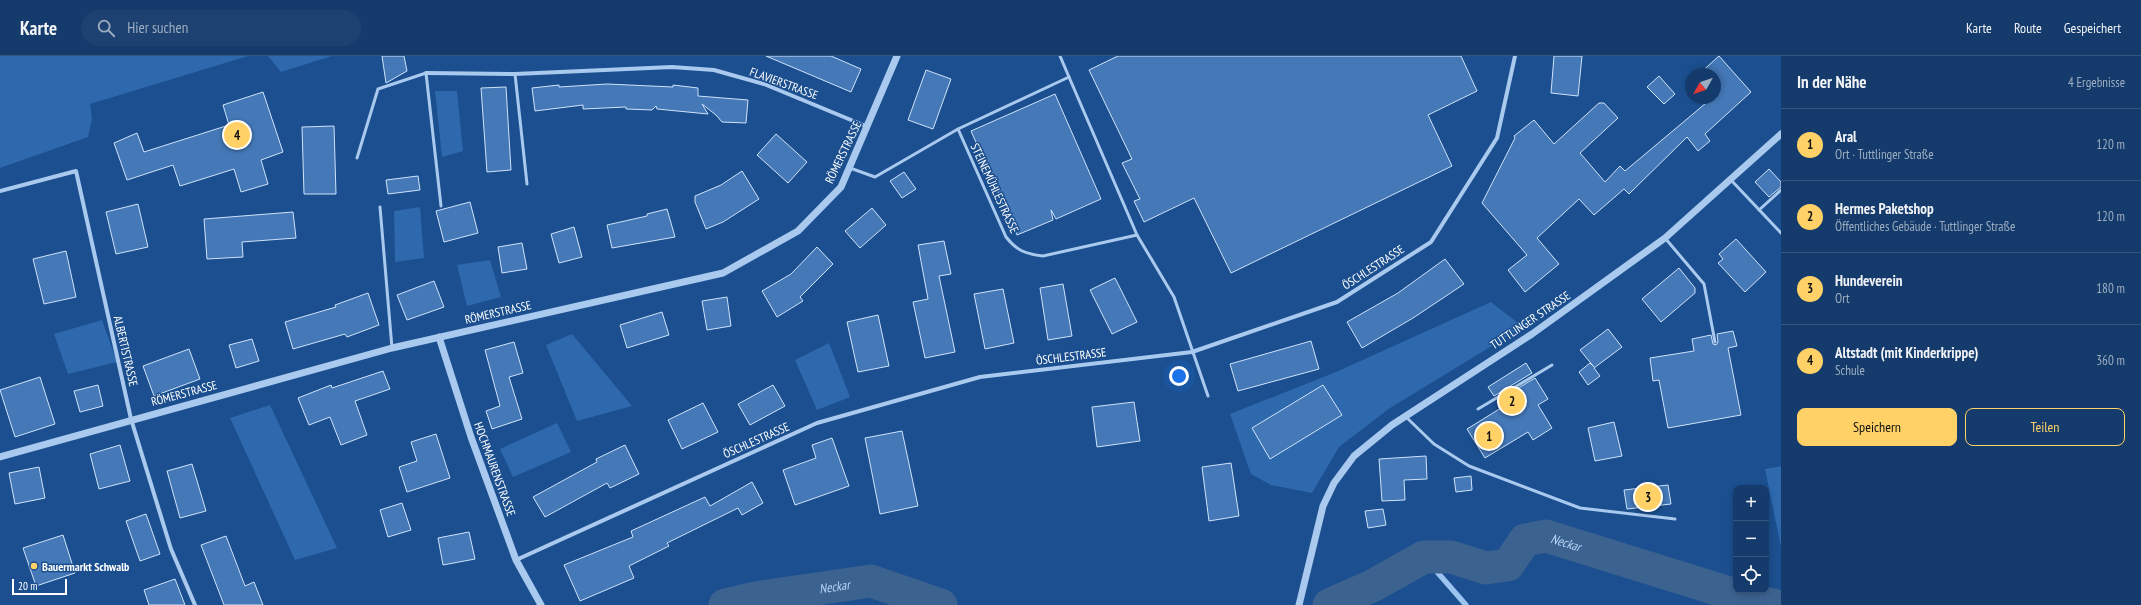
<!DOCTYPE html>
<html lang="de">
<head>
<meta charset="utf-8">
<style>
	body { margin:0; font-family:"PT Sans Narrow",sans-serif; background:#1d4271; color:#f1f3f6 }
	.controls { position:absolute; right:12px; bottom:12px; display:grid; overflow:hidden; border-radius:8px; box-shadow:0 2px 6px #0003 }
	.controls button { width:36px; height:36px; display:grid; place-items:center; padding:0; border:0; border-bottom:1px solid #33557e; background:#143b6b; color:#f1f3f6; font:20px sans-serif }
	.compass { position:absolute; left:1685px; top:12px; width:36px; height:36px; border-radius:50%; background:#143b6b; box-shadow:0 2px 6px #0003; rotate:230deg }
	.scale { position:absolute; left:12px; bottom:10px; width:55px; box-sizing:border-box; padding-left:4px; border:2px solid #fff; border-top:0; font-size:11px; line-height:14px; white-space:nowrap; color:#fff; -webkit-text-stroke:3px #1b4f8f; paint-order:stroke }
	.you { position:absolute; left:1179px; top:320px; width:14px; height:14px; margin:-10px; border:3px solid #fff; border-radius:50%; background:#1a73e8; box-shadow:0 0 0 6px #1a73e833 }
	.badge { display:grid; place-items:center; width:26px; height:26px; border-radius:50%; background:#ffd166; color:#111; font-size:13px; font-weight:700 }
	.pin { position:absolute; translate:-50% -50%; border:2px solid #fff; box-shadow:0 1px 4px #0006 }
	.list { margin:0; padding:0; list-style:none }
	h2 { display:flex; justify-content:space-between; align-items:center; height:52px; margin:0; padding:0 16px; font-size:17px }
	h2 small { font-size:13px; font-weight:400; color:#9dadc1 }
	.list li { display:grid; grid-template-columns:26px 1fr auto; gap:12px; align-items:center; box-sizing:border-box; height:72px; padding:0 16px; border-top:1px solid #33557e }
	.list b { display:block; font-size:15px; white-space:nowrap }
	.list p { margin:0; font-size:13px; white-space:nowrap; color:#9dadc1 }
	.list em { font-size:13px; font-style:normal; color:#9dadc1 }
	.actions { display:flex; gap:8px; padding:12px 16px }
	.actions a { flex:1; padding:9px 0; border:1px solid #ffd166; border-radius:8px; text-align:center; font-size:14px; color:#ffd166 }
	.actions .main { background:#ffd166; color:#111 }
	.icon { flex:none; width:22px; height:22px; fill:none; stroke:currentColor; stroke-width:2; stroke-linecap:round; stroke-linejoin:round }
	.map { position:relative; flex:none; width:1781px; height:549px; overflow:hidden }
	header { display:flex; align-items:center; gap:24px; box-sizing:border-box; height:56px; padding:0 20px; background:#143b6b; border-bottom:1px solid #33557e }
	header strong { font-size:19px }
	nav { display:flex; gap:22px; margin-inline-start:auto; font-size:14px }
	.search { width:280px; height:36px; background:#1d4271; display:flex; align-items:center; gap:10px; box-sizing:border-box; padding:0 14px; border-radius:22px; color:#9dadc1; font-size:15px }
	main { display:flex }
	aside { flex:1; background:#143b6b }
	.map>svg:first-child { display:block }
	.green { fill:#2e69ad }
	.lines { fill:none; stroke-linecap:round; stroke-linejoin:round }
	.stream { stroke:#9cc4f0; stroke-width:5.5 }
	.river { stroke:#3c6290; stroke-width:33 }
	.building { fill:#4478b7; stroke:#cfe3fa }
	.service { stroke:#a9c9ee; stroke-width:3 }
	.minor { stroke:#a9c9ee; stroke-width:4 }
	.tertiary { stroke:#a9c9ee; stroke-width:7 }
	.poi-dot { fill:#ffd166; stroke:#1b4f8f; stroke-width:1.5 }
	.labels { text-anchor:middle; dominant-baseline:central; stroke-width:3; stroke-linejoin:round; paint-order:stroke }
	.street-label { font-size:12px; fill:#fff; stroke:#1b4f8f }
	.poi-label { font-size:12px; font-weight:bold; fill:#fff; stroke:#1b4f8f; text-anchor:start }
	.water-label { font-size:13px; font-style:italic; fill:#b5d3f5; stroke:#1b4f8f }
</style>
</head>
<body>
<header>
<strong>Karte</strong>
<div class="search"><svg class="icon" aria-label="search" viewBox="0 0 24 24"><circle cx="10" cy="10" r="6"/><path d="M15 15l6 6"/></svg>Hier suchen</div>
<nav><a>Karte</a><a>Route</a><a>Gespeichert</a></nav>
</header>
<main>
<div class="map">
<svg width="1781" height="549" viewBox="0 0 1781 549">
	<rect width="100%" height="100%" fill="#1b4f8f"/>
	<g class="green">
		<polygon points="0,0 248,0 90,48 92,63 88,81 0,112"/>
		<polygon points="268,0 332,0 281,16"/>
		<polygon points="435,35 457,35 463,95 442,101"/>
		<polygon points="420,151 424,202 395,206 394,155"/>
		<polygon points="490,204 501,241 467,250 457,209"/>
		<polygon points="1491,246 1523,271 1390,352 1339,391 1312,437 1271,429 1251,418 1230,358 1336,316"/>
		<polygon points="102,264 117,306 68,318 54,278"/>
		<polygon points="572,278 632,350 577,365 546,289"/>
		<polygon points="829,287 850,341 817,354 795,304"/>
		<polygon points="270,349 337,492 295,504 230,362"/>
		<polygon points="557,367 571,396 513,421 500,393"/>
		<polygon points="1781,410 1781,491 1765,413"/>
	</g>
	<g class="lines">
		<polyline class="stream" points="1424,501 1466,549"/>
		<g class="river">
			<path id="s1" d="M725,549L755,542L871,525L941,549"/>
			<path id="s2" d="M1329,549L1374,529L1424,501H1451L1486,512L1508,509L1525,484L1546,480L1752,544L1773,549"/>
		</g>
	</g>
	<g class="building">
		<polygon points="382,0 404,0 407,15 386,27"/>
		<polygon points="766,0 831,0 861,13 851,36"/>
		<polygon points="1118,0 1461,0 1477,35 1428,59 1452,110 1231,217 1194,142 1144,166 1134,145 1140,143 1122,107 1132,103 1089,14"/>
		<polygon points="1554,0 1582,0 1578,40 1551,37"/>
		<polygon points="1719,0 1751,36 1705,78 1710,85 1698,95 1687,81 1629,138 1624,133 1594,159 1579,143 1537,182 1559,208 1525,236 1508,214 1527,199 1482,147 1515,82 1514,80 1534,64 1554,88 1599,47 1604,47 1618,62 1580,97 1605,126 1620,110 1625,115 1712,42 1715,42 1715,18 1699,18"/>
		<polygon points="926,14 951,23 933,73 908,64"/>
		<polygon points="1659,20 1675,38 1664,48 1647,31"/>
		<polygon points="607,28 673,31 673,29 698,32 698,40 748,44 746,67 722,66 716,59 702,48 708,58 657,53 656,50 652,54 626,53 626,51 583,53 583,49 535,55 532,32 559,29 559,31"/>
		<polygon points="506,31 511,114 487,116 481,32"/>
		<polygon points="263,36 283,96 261,104 268,128 241,136 234,113 180,130 173,109 127,124 114,87 137,77 144,96 229,69 223,49"/>
		<polygon points="1055,38 1101,143 1056,163 1051,154 1053,164 1017,179 971,75"/>
		<polygon points="334,70 336,138 304,138 302,71"/>
		<polygon points="776,78 807,106 788,127 757,99"/>
		<polygon points="1769,113 1781,126 1781,131 1769,141 1755,126"/>
		<polygon points="742,115 759,143 723,166 706,173 695,146 695,140 721,129"/>
		<polygon points="904,116 916,133 902,142 890,125"/>
		<polygon points="418,120 420,134 388,138 386,124"/>
		<polygon points="470,146 478,177 444,186 436,155"/>
		<polygon points="138,148 148,191 116,198 106,156"/>
		<polygon points="872,152 886,169 860,192 845,175"/>
		<polygon points="667,153 675,181 612,192 607,169 647,160 647,158"/>
		<polygon points="293,156 296,182 242,186 243,201 207,203 204,163"/>
		<polygon points="574,171 582,201 559,207 551,178"/>
		<polygon points="1736,183 1766,216 1745,236 1718,207 1723,203 1719,198"/>
		<polygon points="944,185 951,218 939,220 955,296 925,302 913,246 928,243 918,189"/>
		<polygon points="522,187 527,213 502,217 498,191"/>
		<polygon points="817,191 833,208 800,241 803,245 777,261 762,235 791,218"/>
		<polygon points="66,195 76,241 44,248 33,203"/>
		<polygon points="1445,203 1464,228 1413,262 1362,292 1347,266 1398,237"/>
		<polygon points="1679,212 1695,232 1695,237 1661,266 1642,243"/>
		<polygon points="1115,222 1137,266 1112,278 1090,234"/>
		<polygon points="434,225 444,251 407,264 397,239"/>
		<polygon points="1063,228 1072,280 1048,284 1040,232"/>
		<polygon points="1003,233 1014,287 985,293 974,238"/>
		<polygon points="368,237 379,269 347,281 345,278 293,293 285,266 336,251 335,249"/>
		<polygon points="727,241 731,270 707,274 702,245"/>
		<polygon points="662,256 669,279 627,292 620,269"/>
		<polygon points="878,259 889,310 858,316 847,266"/>
		<polygon points="1608,273 1622,291 1594,312 1600,320 1588,329 1579,316 1590,307 1594,311 1580,294"/>
		<polygon points="1733,275 1737,290 1728,292 1741,359 1668,372 1659,324 1653,325 1650,302 1694,295 1692,283 1711,279 1713,288 1716,289 1718,286 1717,278"/>
		<polygon points="252,283 259,305 236,312 229,289"/>
		<polygon points="1311,285 1319,313 1238,335 1230,308"/>
		<polygon points="514,286 523,317 509,321 522,363 492,373 486,355 500,350 485,294"/>
		<polygon points="189,293 200,323 154,340 143,310"/>
		<polygon points="1526,307 1532,317 1494,340 1488,331"/>
		<polygon points="383,315 390,333 355,345 367,379 341,389 330,361 309,369 298,342 331,329 332,332"/>
		<polygon points="40,321 55,368 15,381 0,334"/>
		<polygon points="1535,322 1548,343 1538,349 1552,372 1533,384 1528,376 1485,402 1467,373 1501,352 1497,345"/>
		<polygon points="98,329 103,350 80,356 74,335"/>
		<polygon points="773,329 785,350 750,369 738,348"/>
		<polygon points="1323,329 1342,359 1270,403 1252,372"/>
		<polygon points="1134,346 1140,385 1097,391 1092,351"/>
		<polygon points="703,347 718,376 682,393 668,364"/>
		<polygon points="1614,366 1622,400 1595,405 1588,372"/>
		<polygon points="902,375 918,450 880,458 865,382"/>
		<polygon points="436,378 450,422 407,436 399,411 417,405 411,386"/>
		<polygon points="832,382 849,430 795,449 783,414 816,402 812,389"/>
		<polygon points="120,389 130,425 99,433 90,398"/>
		<polygon points="625,389 639,418 610,432 607,427 545,461 533,441 597,406 596,403"/>
		<polygon points="1426,400 1427,423 1404,424 1405,444 1382,445 1379,403"/>
		<polygon points="1231,407 1239,460 1209,465 1202,411"/>
		<polygon points="192,408 206,455 180,462 167,415"/>
		<polygon points="39,411 45,442 15,448 9,417"/>
		<polygon points="1471,420 1472,434 1456,436 1454,422"/>
		<polygon points="752,426 763,447 742,459 738,452 667,487 669,490 629,510 634,522 580,545 564,509 633,481 631,475 705,441 710,450"/>
		<polygon points="1668,429 1671,448 1627,453 1624,434"/>
		<polygon points="402,447 411,474 388,481 380,454"/>
		<polygon points="1383,453 1386,469 1368,472 1365,455"/>
		<polygon points="146,458 160,498 140,505 126,465"/>
		<polygon points="469,476 475,503 443,509 438,482"/>
		<polygon points="63,479 75,517 36,530 23,492"/>
		<polygon points="226,480 245,530 254,526 263,549 224,549 201,489"/>
		<polygon points="175,523 185,549 149,549 144,534"/>
	</g>
	<g class="lines">
		<g class="service">
			<polyline points="1060,0 1069,21"/>
			<polyline points="515,18 527,128"/>
			<path d="M958,73L1006,181C1017,195 1026,198 1043,200L1137,179"/>
			<polyline points="357,102 378,33 426,17 441,150"/>
			<polyline points="850,112 875,121 958,73 1069,21 1137,179 1174,241 1208,340"/>
			<polyline points="1731,124 1781,177"/>
			<polyline points="380,151 392,292"/>
			<polyline points="1759,154 1781,134"/>
			<polyline points="1665,182 1704,228 1715,286"/>
			<polyline points="1478,353 1552,309"/>
			<polyline points="1405,360 1434,388 1469,410 1580,452 1675,463"/>
		</g>
		<g class="minor">
			<polyline points="426,17 515,18 672,11 714,14 764,28 868,71"/>
			<polyline points="0,135 76,115 131,363 171,493 195,549"/>
			<polyline points="516,504 817,367 980,321 1192,296 1337,246 1431,186 1497,82 1515,0"/>
		</g>
		<g class="tertiary">
			<polyline points="439,281 471,381 516,504 541,549"/>
			<polyline points="0,401 392,292 723,217 798,175 841,131 897,0"/>
			<polyline points="1299,549 1323,450 1334,427 1354,400 1392,369 1532,278 1665,182 1781,78"/>
		</g>
	</g>
	<circle class="poi-dot" cx="34" cy="510" r="4"/>
	<g class="labels">
		<g class="street-label">
			<text transform="translate(784 27) rotate(20)">FLAVIERSTRASSE</text>
			<text transform="translate(843 96) rotate(-64)">RÖMERSTRASSE</text>
			<text transform="translate(995 132) rotate(65)">STEINEMÜHLESTRASSE</text>
			<text transform="translate(1373 211) rotate(-33)">ÖSCHLESTRASSE</text>
			<text transform="translate(498 256) rotate(-13)">RÖMERSTRASSE</text>
			<text transform="translate(1530 264) rotate(-34)">TUTTLINGER STRASSE</text>
			<text transform="translate(126 295) rotate(77)">ALBERTISTRASSE</text>
			<text transform="translate(1071 300) rotate(-7)">ÖSCHLESTRASSE</text>
			<text transform="translate(184 337) rotate(-15)">RÖMERSTRASSE</text>
			<text transform="translate(756 384) rotate(-24)">ÖSCHLESTRASSE</text>
			<text transform="translate(495 413) rotate(70)">HOCHMAURENSTRASSE</text>
		</g>
		<g class="poi-label">
			<text x="42" y="510">Bauermarkt Schwalb</text>
		</g>
		<g class="water-label">
			<text stroke="none"><textPath href="#s2" startOffset="265">Neckar</textPath></text>
			<text stroke="none"><textPath href="#s1" startOffset="111">Neckar</textPath></text>
		</g>
	</g>
</svg>
<div class="controls">
<button>+</button>
<button>−</button>
<button><svg class="icon" aria-label="locate" viewBox="0 0 24 24"><circle cx="12" cy="12" r="6"/><path d="M12 2v4M12 18v4M2 12h4M18 12h4"/></svg></button>
</div>
<svg class="compass" viewBox="-18 -18 36 36"><path d="M0-13l5 13h-10z" fill="#e53935"/><path d="M0 13l5-13h-10z" fill="#9dadc1"/></svg>
<div class="scale">20 m</div>
<div class="you"></div>
<div class="pin badge" style="left:1489px;top:380px">1</div>
<div class="pin badge" style="left:1512px;top:345px">2</div>
<div class="pin badge" style="left:1648px;top:441px">3</div>
<div class="pin badge" style="left:237px;top:79px">4</div>
</div>
<aside>
<h2>In der Nähe<small>4 Ergebnisse</small></h2>
<ul class="list">
<li><span class="badge">1</span><div><b>Aral</b><p>Ort · Tuttlinger Straße</p></div><em>120 m</em></li>
<li><span class="badge">2</span><div><b>Hermes Paketshop</b><p>Öffentliches Gebäude · Tuttlinger Straße</p></div><em>120 m</em></li>
<li><span class="badge">3</span><div><b>Hundeverein</b><p>Ort</p></div><em>180 m</em></li>
<li><span class="badge">4</span><div><b>Altstadt (mit Kinderkrippe)</b><p>Schule</p></div><em>360 m</em></li>
</ul>
<div class="actions"><a class="main">Speichern</a><a>Teilen</a></div>
</aside>
</main>
</body>
</html>
